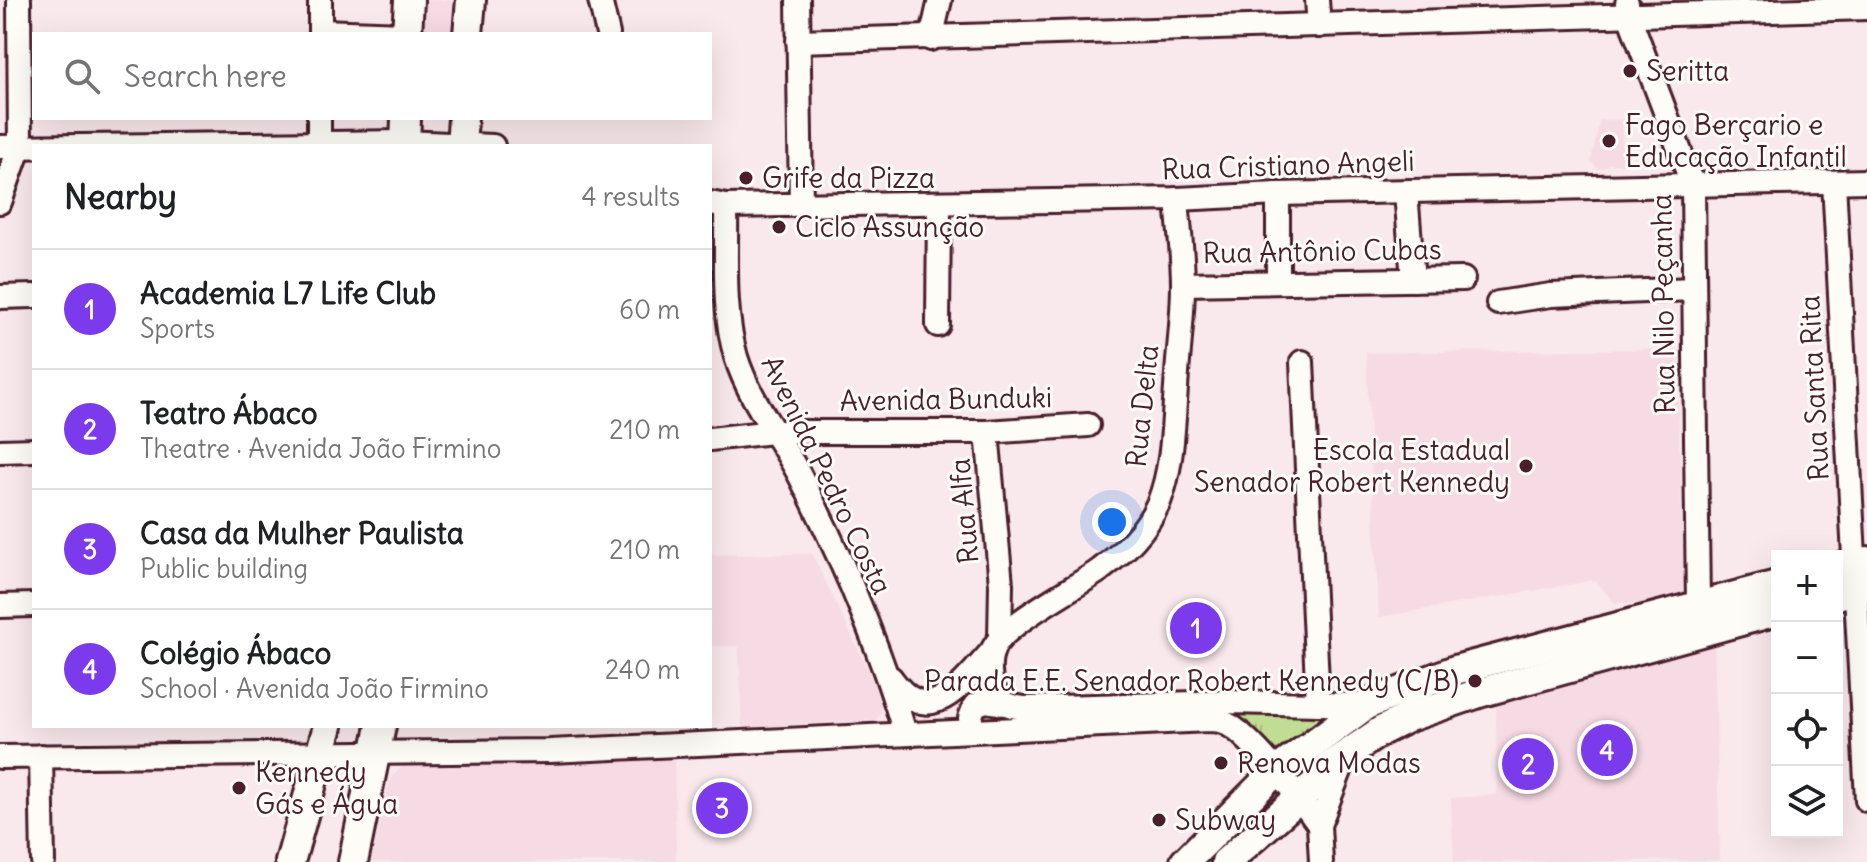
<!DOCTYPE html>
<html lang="en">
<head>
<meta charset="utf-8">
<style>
	body { margin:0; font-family:Delius,sans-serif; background:#f6f6f6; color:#202124 }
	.controls { position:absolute; right:24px; bottom:24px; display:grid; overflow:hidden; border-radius:0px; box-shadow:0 8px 32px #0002 }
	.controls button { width:72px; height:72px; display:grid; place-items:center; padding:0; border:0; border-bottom:2px solid #e0e0e0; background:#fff; color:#202124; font:40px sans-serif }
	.you { position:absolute; left:1112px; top:522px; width:28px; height:28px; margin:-20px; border:6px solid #fff; border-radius:50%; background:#1a73e8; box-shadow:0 0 0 12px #1a73e833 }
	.badge { display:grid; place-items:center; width:52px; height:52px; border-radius:50%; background:#7c3aed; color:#fff; font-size:26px; font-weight:700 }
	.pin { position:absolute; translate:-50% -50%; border:4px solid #fff; box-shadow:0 2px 8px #0006 }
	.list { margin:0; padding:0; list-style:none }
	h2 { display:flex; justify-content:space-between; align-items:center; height:104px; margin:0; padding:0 32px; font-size:34px }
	h2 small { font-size:26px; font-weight:400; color:#757577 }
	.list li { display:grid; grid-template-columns:52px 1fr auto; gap:24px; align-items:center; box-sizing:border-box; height:120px; padding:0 32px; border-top:2px solid #e0e0e0 }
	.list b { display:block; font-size:30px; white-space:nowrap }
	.list p { margin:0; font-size:26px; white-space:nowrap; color:#757577 }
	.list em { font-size:26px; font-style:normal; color:#757577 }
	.icon { flex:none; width:44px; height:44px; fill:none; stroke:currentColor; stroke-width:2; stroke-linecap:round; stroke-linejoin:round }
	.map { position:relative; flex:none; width:1867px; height:862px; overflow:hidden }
	.search { position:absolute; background:#fff; box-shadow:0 8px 32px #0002; left:32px; top:32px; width:680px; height:88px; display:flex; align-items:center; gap:20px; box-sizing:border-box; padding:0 28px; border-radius:0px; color:#757577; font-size:30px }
	.panel { position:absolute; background:#fff; box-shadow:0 8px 32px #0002; left:32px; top:144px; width:680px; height:584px; border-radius:0px }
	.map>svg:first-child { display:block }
	.built { fill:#f6dae4 }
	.grass { fill:url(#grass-tufts); stroke:#867e60; stroke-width:2 }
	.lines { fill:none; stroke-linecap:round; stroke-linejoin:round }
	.minor-casing { stroke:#4a1f2b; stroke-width:28 }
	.major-casing { stroke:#4a1f2b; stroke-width:34 }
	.minor { stroke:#fdfcf7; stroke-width:22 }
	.major { stroke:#fdfcf7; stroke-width:28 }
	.poi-dot { fill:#4a1f2b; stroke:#fdfcf7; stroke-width:3 }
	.labels { text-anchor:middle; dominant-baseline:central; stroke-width:6; stroke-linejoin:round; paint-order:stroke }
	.poi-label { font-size:28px; fill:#4a1f2b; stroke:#fdfcf7; text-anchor:start }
	.street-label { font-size:28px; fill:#4a1f2b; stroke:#fdfcf7 }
</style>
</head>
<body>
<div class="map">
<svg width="1867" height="862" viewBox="0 0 1867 862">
	<defs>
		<pattern id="grass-tufts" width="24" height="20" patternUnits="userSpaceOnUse" patternTransform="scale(2)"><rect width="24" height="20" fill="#c1dd94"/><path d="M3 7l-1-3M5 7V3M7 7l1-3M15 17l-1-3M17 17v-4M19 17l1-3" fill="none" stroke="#a7bd80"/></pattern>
	</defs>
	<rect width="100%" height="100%" fill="#f9e8ec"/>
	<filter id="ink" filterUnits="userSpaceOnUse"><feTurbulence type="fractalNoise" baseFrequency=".0125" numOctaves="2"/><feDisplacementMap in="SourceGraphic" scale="16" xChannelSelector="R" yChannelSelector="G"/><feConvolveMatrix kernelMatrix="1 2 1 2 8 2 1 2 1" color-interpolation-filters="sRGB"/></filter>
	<g filter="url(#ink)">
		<g class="built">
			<polygon points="424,0 454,0 451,34 423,34"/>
			<polygon points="1600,120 1621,120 1624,164 1609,164 1603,168 1597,168 1591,161"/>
			<polygon points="1676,349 1684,578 1683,592 1677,602 1656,609 1639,603 1615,603 1595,580 1379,617 1366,353"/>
			<polygon points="710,531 712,555 812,554 881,698 881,712 876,720 742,727 739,646 710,646"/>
			<polygon points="1714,643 1720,860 1454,862 1451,798 1497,795 1496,703"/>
			<polygon points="674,759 676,862 371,862 390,779 403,766"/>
		</g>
		<polygon class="grass" points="1223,708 1330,717 1275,756"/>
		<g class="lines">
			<defs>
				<g id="minor">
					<polyline points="600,0 608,34"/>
					<polyline points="798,0 801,205"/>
					<polyline points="1317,0 1319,26"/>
					<polyline points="1627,3 1628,13 1693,186 1698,605"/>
					<polyline points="320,31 404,34"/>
					<polyline points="320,34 320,0"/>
					<polyline points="931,39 940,0"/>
					<polyline points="798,41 1867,8"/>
					<polyline points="319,118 319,143"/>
					<polyline points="0,147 405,142 493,146"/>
					<polyline points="1834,182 1867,800"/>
					<polyline points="1406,192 1413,280"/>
					<polyline points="1278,194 1278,282"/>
					<path d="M1177,199C1179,227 1183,256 1183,284C1183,318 1178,353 1176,388C1173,425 1173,466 1159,502C1146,531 1125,551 1100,570C1075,588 1004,624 993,649C987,665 989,696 1007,704C1012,707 1019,707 1025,708L1229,702L1366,705"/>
					<polyline points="0,202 20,146 19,0"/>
					<polyline points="710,203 726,206 1177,199 1278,194 1867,181"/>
					<path d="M726,206C727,255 722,309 736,357C750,402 781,438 802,480C842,559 880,648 905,733"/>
					<polyline points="1183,284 1463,279"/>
					<polyline points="0,297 34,296"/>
					<polyline points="1498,303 1551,295 1693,289"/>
					<polyline points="938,325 939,204"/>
					<polyline points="1302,362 1318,704"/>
					<polyline points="987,432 1001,584 1000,639"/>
					<polyline points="710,439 773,432 987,432 1088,425"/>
					<polyline points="0,451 34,450"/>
					<polyline points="0,606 34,605"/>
					<path d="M891,678C930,733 962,683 993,650"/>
					<polyline points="974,730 970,718 975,705 986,701 1006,704"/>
					<polyline points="41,756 43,862"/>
					<path d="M0,757L550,751L1209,720C1215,720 1222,721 1227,724C1250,735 1303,802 1319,825"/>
					<polyline points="1321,862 1319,825 1345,758"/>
				</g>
				<g id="major">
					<polyline points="407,34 409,0"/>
					<polyline points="468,34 471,0"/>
					<polyline points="405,146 406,118"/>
					<polyline points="461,146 463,118"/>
					<polyline points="1837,569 1867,561"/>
					<polyline points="1837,595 1867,586"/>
					<polyline points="290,862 328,726"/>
					<polyline points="353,862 381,726"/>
					<polyline points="1185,862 1275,772 1366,705 1455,670 1777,585"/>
					<polyline points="1226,862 1317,782 1331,765 1381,731 1409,717 1482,692 1777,611"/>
				</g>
			</defs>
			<use href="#minor" class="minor-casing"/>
			<use href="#major" class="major-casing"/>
			<use href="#minor" class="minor"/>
			<use href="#major" class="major"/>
		</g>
	</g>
	<g class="poi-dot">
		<circle cx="1630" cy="71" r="8"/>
		<circle cx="1609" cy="141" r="8"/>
		<circle cx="746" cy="178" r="8"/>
		<circle cx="779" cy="227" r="8"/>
		<circle cx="1526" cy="466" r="8"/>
		<circle cx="1475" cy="681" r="8"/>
		<circle cx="1221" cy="763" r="8"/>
		<circle cx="239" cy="788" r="8"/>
		<circle cx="1159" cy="820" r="8"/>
	</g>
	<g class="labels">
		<g class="poi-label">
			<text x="1646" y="71">Seritta</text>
			<text x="1625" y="125">Fago Berçario e<tspan x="1625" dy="32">Educação Infantil</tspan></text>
			<text x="762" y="178">Grife da Pizza</text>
			<text x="795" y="227">Ciclo Assunção</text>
			<text x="1510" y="450" text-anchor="end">Escola Estadual<tspan x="1510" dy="32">Senador Robert Kennedy</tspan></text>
			<text x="1459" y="681" text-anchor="end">Parada E.E. Senador Robert Kennedy (C/B)</text>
			<text x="1237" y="763">Renova Modas</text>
			<text x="255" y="772">Kennedy<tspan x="255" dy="32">Gás e Água</tspan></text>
			<text x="1175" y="820">Subway</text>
		</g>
		<g class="street-label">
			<text transform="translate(1288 165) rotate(-2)">Rua Cristiano Angeli</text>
			<text transform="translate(1322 251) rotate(-1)">Rua Antônio Cubas</text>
			<text transform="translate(1663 304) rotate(-91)">Rua Nilo Peçanha</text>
			<text transform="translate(1814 388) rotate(-93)">Rua Santa Rita</text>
			<text transform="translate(946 399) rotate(-1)">Avenida Bunduki</text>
			<text transform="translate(1142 406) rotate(-84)">Rua Delta</text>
			<text transform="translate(827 475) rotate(64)">Avenida Pedro Costa</text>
			<text transform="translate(964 511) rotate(-95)">Rua Alfa</text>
		</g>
	</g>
</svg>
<div class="controls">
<button>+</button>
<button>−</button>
<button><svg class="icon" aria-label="locate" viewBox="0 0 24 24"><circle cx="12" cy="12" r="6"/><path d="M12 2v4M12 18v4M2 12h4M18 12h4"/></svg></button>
<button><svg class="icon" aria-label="layers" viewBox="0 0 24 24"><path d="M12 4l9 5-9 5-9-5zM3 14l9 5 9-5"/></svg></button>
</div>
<div class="you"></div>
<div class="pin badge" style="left:1196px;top:628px">1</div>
<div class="pin badge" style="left:1528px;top:764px">2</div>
<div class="pin badge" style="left:722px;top:808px">3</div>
<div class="pin badge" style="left:1607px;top:750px">4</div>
<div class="search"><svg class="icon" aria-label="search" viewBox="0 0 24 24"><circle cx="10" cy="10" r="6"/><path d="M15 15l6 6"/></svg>Search here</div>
<section class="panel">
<h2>Nearby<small>4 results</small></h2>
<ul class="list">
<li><span class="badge">1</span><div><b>Academia L7 Life Club</b><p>Sports</p></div><em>60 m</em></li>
<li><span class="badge">2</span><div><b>Teatro Ábaco</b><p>Theatre · Avenida João Firmino</p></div><em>210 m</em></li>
<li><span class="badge">3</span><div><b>Casa da Mulher Paulista</b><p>Public building</p></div><em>210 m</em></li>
<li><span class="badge">4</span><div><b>Colégio Ábaco</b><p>School · Avenida João Firmino</p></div><em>240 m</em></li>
</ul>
</section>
</div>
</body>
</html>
